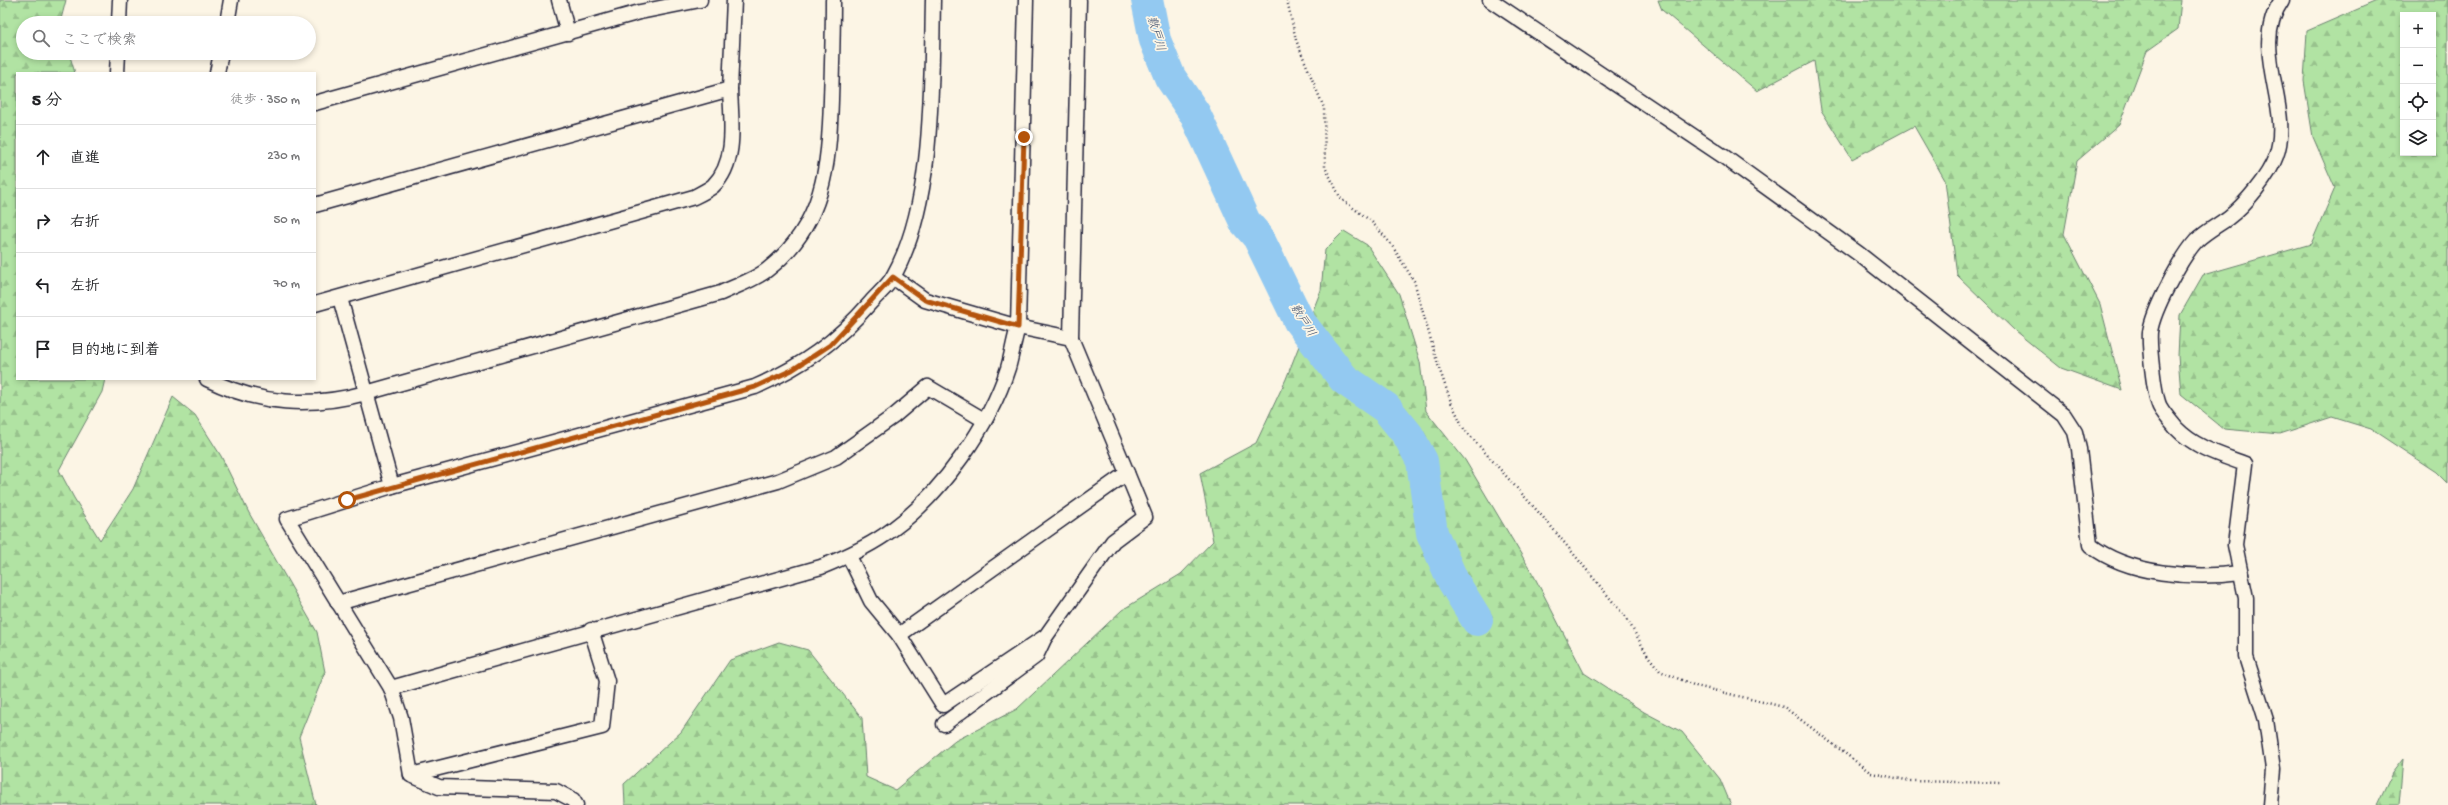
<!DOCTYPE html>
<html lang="ja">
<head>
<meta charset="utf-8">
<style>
	body { margin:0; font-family:"Gochi Hand","Klee One",sans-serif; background:#f2f2f2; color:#202124 }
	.controls { position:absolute; right:12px; top:12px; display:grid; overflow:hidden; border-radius:0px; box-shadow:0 2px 6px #0003 }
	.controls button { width:36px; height:36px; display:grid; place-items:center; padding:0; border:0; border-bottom:1px solid #e0e0e0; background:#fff; color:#202124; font:20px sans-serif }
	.stop { position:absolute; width:12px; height:12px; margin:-9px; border:3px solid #b45309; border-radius:50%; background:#fff }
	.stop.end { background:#b45309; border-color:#fff; box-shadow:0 1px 4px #0008 }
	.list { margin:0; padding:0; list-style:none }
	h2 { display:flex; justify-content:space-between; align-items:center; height:52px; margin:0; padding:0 16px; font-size:17px }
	h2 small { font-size:13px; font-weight:400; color:#757577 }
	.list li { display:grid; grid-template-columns:26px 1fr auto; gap:12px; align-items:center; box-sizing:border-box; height:64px; padding:0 16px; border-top:1px solid #e0e0e0 }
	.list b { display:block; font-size:15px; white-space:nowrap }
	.list em { font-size:13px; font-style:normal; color:#757577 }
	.icon { flex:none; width:22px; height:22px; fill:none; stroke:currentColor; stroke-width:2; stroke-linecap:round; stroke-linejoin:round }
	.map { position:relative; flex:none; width:2448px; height:805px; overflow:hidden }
	.search { position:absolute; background:#fff; box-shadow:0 2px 6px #0003; left:16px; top:16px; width:300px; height:44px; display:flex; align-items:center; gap:10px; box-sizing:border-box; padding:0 14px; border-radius:22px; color:#757577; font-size:15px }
	.panel { position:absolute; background:#fff; box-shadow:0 2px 6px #0003; left:16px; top:72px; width:300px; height:308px; border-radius:0px }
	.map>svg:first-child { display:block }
	.forest { fill:url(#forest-firs); stroke:#6a826f; fill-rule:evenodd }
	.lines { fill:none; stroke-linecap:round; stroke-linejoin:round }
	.river { stroke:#93c9f1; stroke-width:32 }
	.street-casing { stroke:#22223b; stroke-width:17 }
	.path { stroke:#22223b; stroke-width:2.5; stroke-dasharray:1 3; stroke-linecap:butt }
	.street { stroke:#fcf5e5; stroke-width:14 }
	.route { stroke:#b45309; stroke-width:5 }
	.labels { text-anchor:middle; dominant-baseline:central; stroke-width:3.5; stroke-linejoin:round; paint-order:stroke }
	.water-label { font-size:12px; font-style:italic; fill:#445472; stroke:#fcf5e5 }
</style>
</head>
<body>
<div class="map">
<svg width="2448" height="805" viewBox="0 0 2448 805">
	<defs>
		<pattern id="forest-firs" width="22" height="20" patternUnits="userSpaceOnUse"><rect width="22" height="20" fill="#b1e3a3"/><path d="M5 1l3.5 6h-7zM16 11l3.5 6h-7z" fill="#98c28d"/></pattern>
	</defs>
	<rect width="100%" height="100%" fill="#fcf5e5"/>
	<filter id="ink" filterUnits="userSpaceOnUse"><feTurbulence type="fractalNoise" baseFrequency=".025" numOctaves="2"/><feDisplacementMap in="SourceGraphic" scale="8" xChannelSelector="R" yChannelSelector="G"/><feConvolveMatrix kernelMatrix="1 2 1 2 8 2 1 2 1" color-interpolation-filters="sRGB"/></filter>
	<g filter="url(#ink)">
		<g class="forest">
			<polygon points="0,0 66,0 60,23 23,23 23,53 69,53 75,73 17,73 17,379 105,379 102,392 59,470 74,498 100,540 133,489 173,397 195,415 221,456 249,513 317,632 325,672 299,737 316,805 0,805"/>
			<polygon points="1658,0 2181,0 2178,29 2147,51 2119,125 2077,161 2064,234 2100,304 2122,390 2061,368 2015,331 1957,275 1945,180 1914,126 1852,159 1821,110 1814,61 1757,91 1662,10"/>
			<path d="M2379,0H2448V484L2436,472L2371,429L2332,417L2280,434L2224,429L2181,394L2178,356L2180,315L2203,275L2311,244L2335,188L2313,137L2304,81L2307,31ZM2403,15H2433V153H2403Z"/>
			<polygon points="1344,231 1367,245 1399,294 1420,362 1426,411 1465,460 1534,576 1584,673 1644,712 1682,732 1720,779 1731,805 625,805 624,784 681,732 730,660 779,642 808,650 862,718 866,777 895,790 955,741 1017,709 1122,610 1181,574 1213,541 1200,473 1256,443 1286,379 1321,290 1325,250"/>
			<polygon points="2403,759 2399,805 2377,805 2392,773"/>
		</g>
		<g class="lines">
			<polyline class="river" points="1147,0 1155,40 1170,77 1195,114 1245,222 1258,237 1299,321 1344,379 1386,408 1408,435 1422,461 1432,533 1453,581 1477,620"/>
			<defs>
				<g id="street">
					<polyline points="559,0 568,33"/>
					<path d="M1490,0L1723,156L1859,254L2064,415L2075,432L2079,449L2090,545C2128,575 2193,579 2241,573"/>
					<polyline points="119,23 120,0"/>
					<polyline points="227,23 231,0"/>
					<polyline points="117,73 118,53"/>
					<polyline points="217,73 221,53"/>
					<polyline points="315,103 640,12 700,0"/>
					<polyline points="315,205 730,89 734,0"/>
					<path d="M340,298L392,486L287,519L391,688L821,567C846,557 872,545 893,529C941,494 990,425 1008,368C1012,354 1014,340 1018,327L1026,0"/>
					<path d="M315,304L694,197C700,194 708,190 713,186C738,162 731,120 730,89"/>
					<polyline points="1071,338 1079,0"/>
					<path d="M207,379C260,405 310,408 366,393L721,293C736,286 754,280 767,270C824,226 829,166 831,100C832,67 833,33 833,0"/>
					<path d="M392,486L755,387C804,365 835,343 871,302C878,294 888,286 893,277C935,202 931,84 933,0"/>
					<polyline points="849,556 871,601 899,635 1127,473 1071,338 1018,327 925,300 893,277"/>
					<polyline points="338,603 778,481 836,457 894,416 928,387 984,420"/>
					<polyline points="899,635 943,705 1046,636 1113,541 1145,517 1127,473"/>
					<polyline points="391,688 401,718 411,775 602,727 607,681 591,630"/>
					<polyline points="944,724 1036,656 1045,637"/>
					<polyline points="411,775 439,787 556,791 573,800 576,805"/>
					<path d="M2270,805L2273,769L2266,720L2246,657V598L2235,545L2245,464C2221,455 2195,448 2176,428C2171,422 2164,414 2160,407C2154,396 2149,345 2150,332C2153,310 2181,258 2196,241C2205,232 2218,225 2228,218C2245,205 2269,176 2276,156C2294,107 2248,48 2282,0"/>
				</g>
			</defs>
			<use href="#street" class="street-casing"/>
			<polyline class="path" points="1287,0 1296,40 1324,108 1325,167 1341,199 1371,221 1391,244 1414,281 1438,365 1451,402 1464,429 1549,524 1627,619 1648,656 1660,671 1696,686 1784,707 1871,773 1911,781 2001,783"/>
			<use href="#street" class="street"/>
		</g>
	</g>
	<g class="lines" filter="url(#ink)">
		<polyline class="route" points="347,500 755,387 792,370 830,345 893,277 925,300 1018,327 1024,137"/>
	</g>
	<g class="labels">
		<g class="water-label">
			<text transform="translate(1155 34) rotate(74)">敷戸川</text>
			<text transform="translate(1302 321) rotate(58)">敷戸川</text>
		</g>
	</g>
</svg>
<div class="controls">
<button>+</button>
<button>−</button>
<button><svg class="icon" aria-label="locate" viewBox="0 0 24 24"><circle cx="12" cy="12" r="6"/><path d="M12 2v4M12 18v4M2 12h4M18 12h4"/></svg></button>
<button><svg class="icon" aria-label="layers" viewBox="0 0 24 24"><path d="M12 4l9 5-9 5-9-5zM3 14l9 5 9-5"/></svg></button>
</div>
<div class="stop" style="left:347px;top:500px"></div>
<div class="stop end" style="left:1024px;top:137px"></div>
<div class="search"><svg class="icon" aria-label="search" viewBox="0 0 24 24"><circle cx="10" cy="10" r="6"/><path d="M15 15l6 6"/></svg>ここで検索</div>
<section class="panel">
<h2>5 分<small>徒歩 · 350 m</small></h2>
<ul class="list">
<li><svg class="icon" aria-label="ahead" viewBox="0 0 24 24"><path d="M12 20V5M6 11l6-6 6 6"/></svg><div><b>直進</b></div><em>230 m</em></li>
<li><svg class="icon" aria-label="right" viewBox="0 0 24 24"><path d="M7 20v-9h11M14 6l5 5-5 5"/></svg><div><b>右折</b></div><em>50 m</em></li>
<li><svg class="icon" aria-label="left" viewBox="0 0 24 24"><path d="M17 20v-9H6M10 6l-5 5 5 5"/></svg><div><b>左折</b></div><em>70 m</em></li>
<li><svg class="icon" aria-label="arrive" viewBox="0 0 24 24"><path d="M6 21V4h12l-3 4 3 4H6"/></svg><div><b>目的地に到着</b></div></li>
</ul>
</section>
</div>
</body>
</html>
